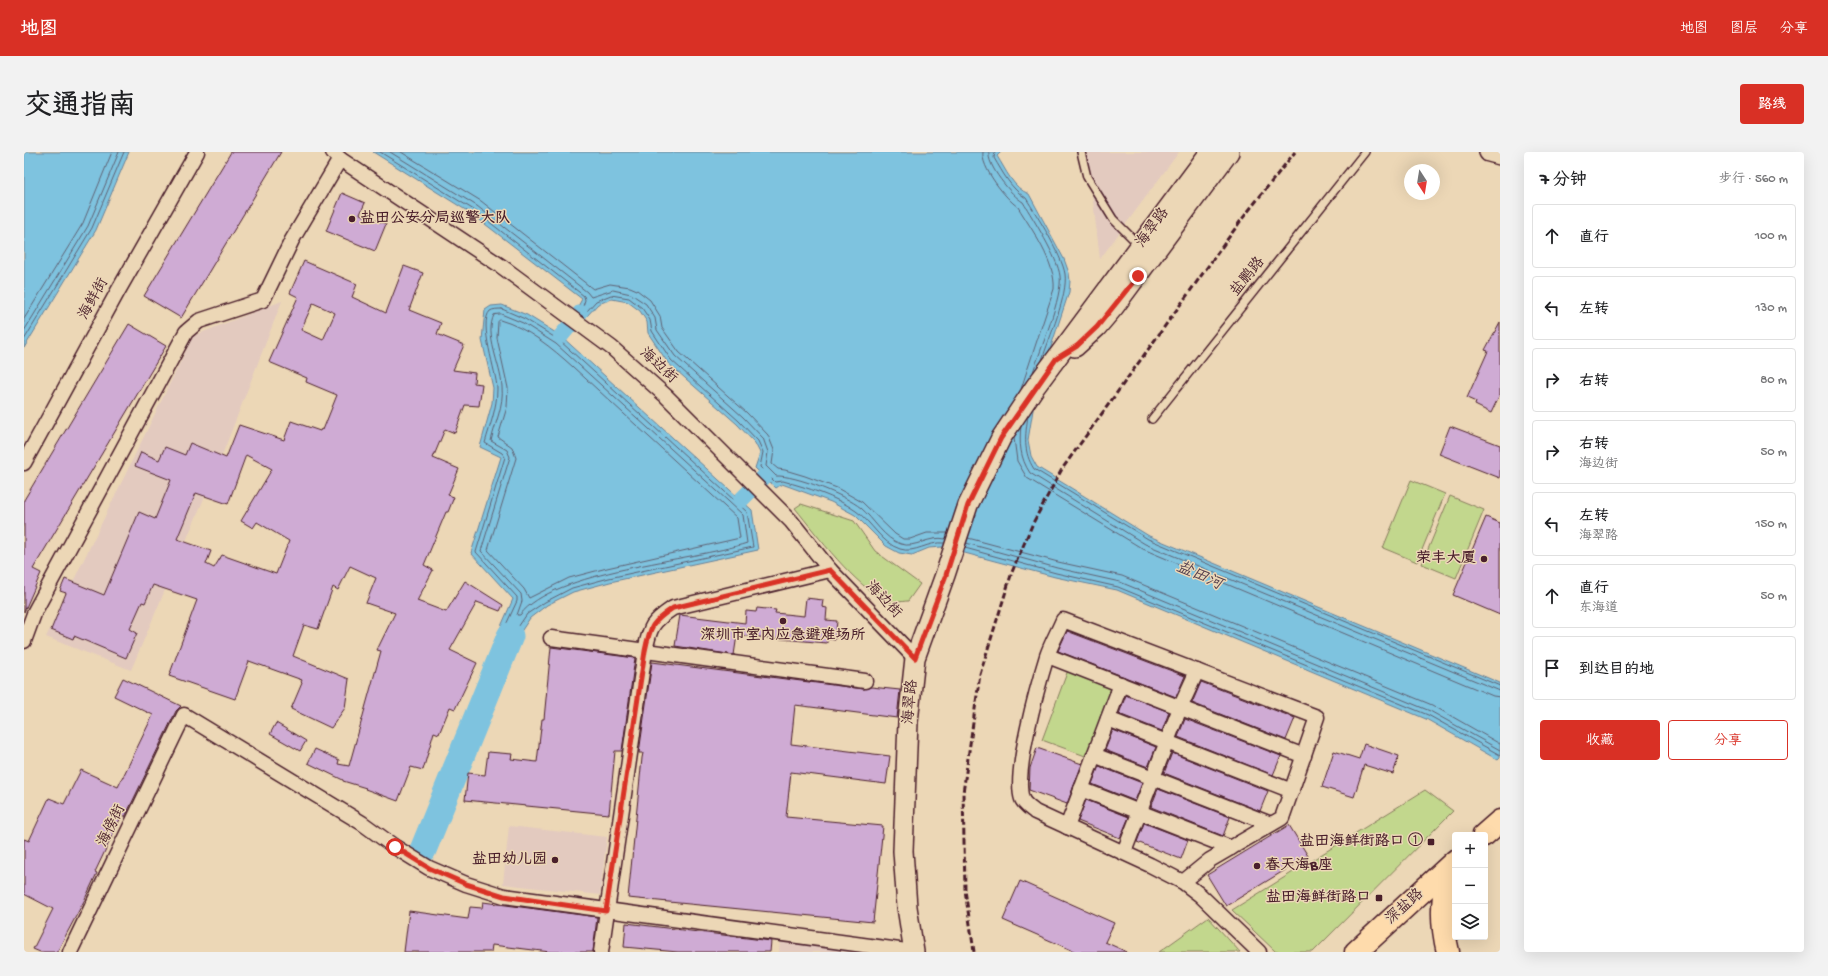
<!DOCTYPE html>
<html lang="zh">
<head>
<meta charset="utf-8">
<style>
	body { margin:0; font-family:"Gochi Hand","LXGW WenKai TC",sans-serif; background:#f2f2f2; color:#202124 }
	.controls { position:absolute; right:12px; bottom:12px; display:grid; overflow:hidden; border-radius:4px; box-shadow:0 4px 16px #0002 }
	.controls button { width:36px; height:36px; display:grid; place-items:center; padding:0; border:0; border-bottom:1px solid #e0e0e0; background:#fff; color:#202124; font:20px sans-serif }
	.compass { position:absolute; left:1380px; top:12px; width:36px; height:36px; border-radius:50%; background:#fff; box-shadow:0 4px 16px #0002; rotate:168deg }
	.stop { position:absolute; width:12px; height:12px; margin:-9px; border:3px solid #d93025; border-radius:50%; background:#fff }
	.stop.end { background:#d93025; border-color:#fff; box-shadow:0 1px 4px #0008 }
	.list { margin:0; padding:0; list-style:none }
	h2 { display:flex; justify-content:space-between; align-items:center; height:52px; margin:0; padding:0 16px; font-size:17px }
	h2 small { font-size:13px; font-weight:400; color:#757577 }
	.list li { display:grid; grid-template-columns:26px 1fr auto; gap:12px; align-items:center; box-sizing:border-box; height:64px; margin:0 8px 8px; padding:0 8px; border:1px solid #e0e0e0; border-radius:4px }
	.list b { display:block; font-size:15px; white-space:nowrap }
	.list p { margin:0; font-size:13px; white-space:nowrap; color:#757577 }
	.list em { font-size:13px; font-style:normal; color:#757577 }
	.actions { display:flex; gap:8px; padding:12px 16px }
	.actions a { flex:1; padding:9px 0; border:1px solid #d93025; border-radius:4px; text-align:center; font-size:14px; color:#d93025 }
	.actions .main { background:#d93025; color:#fff }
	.icon { flex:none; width:22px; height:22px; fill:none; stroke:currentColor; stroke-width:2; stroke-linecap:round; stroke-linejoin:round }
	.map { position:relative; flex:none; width:1476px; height:800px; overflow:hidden; border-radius:4px }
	header { display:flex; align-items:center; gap:24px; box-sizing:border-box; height:56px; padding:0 20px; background:#d93025; color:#fff }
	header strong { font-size:19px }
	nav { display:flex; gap:22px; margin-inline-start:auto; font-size:14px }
	.intro { display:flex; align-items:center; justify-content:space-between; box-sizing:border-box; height:96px; padding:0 24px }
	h1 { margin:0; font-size:28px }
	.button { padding:10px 18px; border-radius:4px; background:#d93025; color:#fff; font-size:14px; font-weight:700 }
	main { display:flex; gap:24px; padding:0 24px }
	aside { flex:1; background:#fff; border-radius:4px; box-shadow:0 4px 16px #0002 }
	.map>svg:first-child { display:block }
	.built { fill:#e3cabf }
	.green { fill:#c2d78d; stroke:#867b5c }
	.water { fill:#7ec3df; stroke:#698197 }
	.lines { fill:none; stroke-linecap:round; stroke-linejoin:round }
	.shore { stroke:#5f6173; stroke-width:1 }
	.canal { stroke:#7ec3df; stroke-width:16 }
	.river { stroke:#7ec3df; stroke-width:27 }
	.building { fill:#cfabd4; stroke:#4a1f2b; fill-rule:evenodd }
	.lane-casing { stroke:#4a1f2b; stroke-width:10 }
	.street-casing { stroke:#4a1f2b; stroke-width:17 }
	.secondary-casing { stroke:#4a1f2b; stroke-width:22 }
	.primary-casing { stroke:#4a1f2b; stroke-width:25 }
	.lane { stroke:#ecd7b6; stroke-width:7 }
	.street { stroke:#ecd7b6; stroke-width:14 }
	.secondary { stroke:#ecd7b6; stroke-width:19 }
	.primary { stroke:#fedbac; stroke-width:22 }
	.rail { stroke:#4a1f2b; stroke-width:3; stroke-dasharray:6 3; stroke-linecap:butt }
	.route { stroke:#d93025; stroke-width:5 }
	.poi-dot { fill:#4a1f2b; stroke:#ecd7b6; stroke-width:1.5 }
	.labels { text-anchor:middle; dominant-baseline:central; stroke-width:3; stroke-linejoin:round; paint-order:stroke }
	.poi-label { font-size:15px; font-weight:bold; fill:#4a1f2b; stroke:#ecd7b6; text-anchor:end }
	.street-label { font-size:15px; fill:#4a1f2b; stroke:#ecd7b6 }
	.water-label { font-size:16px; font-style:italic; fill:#54404f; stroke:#ecd7b6 }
</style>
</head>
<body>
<header>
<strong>地图</strong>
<nav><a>地图</a><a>图层</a><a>分享</a></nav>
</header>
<div class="intro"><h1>交通指南</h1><a class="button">路线</a></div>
<main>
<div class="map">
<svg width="1476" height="800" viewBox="0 0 1476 800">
	<rect width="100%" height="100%" fill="#ecd7b6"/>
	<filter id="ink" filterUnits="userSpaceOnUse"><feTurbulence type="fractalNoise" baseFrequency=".025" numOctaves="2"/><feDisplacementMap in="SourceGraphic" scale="8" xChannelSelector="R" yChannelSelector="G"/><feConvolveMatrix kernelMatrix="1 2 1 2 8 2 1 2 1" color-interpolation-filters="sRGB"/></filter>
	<g filter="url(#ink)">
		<g class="built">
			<polygon points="1063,0 1155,0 1076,107"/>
			<polygon points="258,149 193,316 107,518 22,485 169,184"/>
			<polygon points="485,674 583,685 576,743 479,732"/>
			<polygon points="756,788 853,800 755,800"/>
		</g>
		<g class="green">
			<polygon points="1387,328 1421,342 1393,410 1359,396"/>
			<polygon points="1426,344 1460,358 1432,426 1398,412"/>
			<path d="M777,352L830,369L851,399L896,432L884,449C878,449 868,452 863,449C831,435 793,383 771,356Z"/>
			<polygon points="1044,518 1090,535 1064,605 1018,588"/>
			<polygon points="1401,638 1429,659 1289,800 1252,800 1208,758"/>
			<polygon points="1184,765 1216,800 1135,800"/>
		</g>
		<g class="water">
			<polygon points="0,0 105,0 72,78 0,196"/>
			<path d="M349,0H977L973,4C982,18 989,36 1005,42L1040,107L1045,121L1046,129L1045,140L1012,240L1004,288L1007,304L1013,315L1125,384L1476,531V606L1474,608L1402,567L1093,438L1031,425L918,395L905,396L888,403L875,401L862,394L831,363L807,350L758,332L752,336L731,316L736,301L731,291L713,272L644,211L624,181L623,170L616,159L604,150L588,147L574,152L562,165L552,158L558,147L448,62Z"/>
			<polygon points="478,153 503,163 537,184 728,358 734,398 586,430 549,440 523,453 506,466 492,487 475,479 489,447 447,401 477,305 456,295 468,251 469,236 458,188 461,158 467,154"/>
		</g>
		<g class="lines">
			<g class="shore">
				<path d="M356,0L450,58L560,144L561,148L558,157L561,159H563L572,149L587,143L605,146L618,156L626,168L628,179L647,208L715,269L734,289L739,300L736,315L751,330L759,329C784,336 811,344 832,359C848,370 857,391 876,397C891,402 904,389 920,391"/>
				<path d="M366,0L453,54L563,140L567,145L589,138L607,142L622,152L631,166L633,178L651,204L719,265L739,286L744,300L742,314L752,324C771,323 821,343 837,356C850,367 860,387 877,392C891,397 905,383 922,387"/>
				<polyline points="377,0 457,49 569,137 586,132 606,135 613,138 626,148 636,164 638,176 655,200 723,261 744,283 750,298 748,312 754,317 761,318 781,324 813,336 838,350 871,382 879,387 886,387 903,381 924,381"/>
				<path d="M959,0C956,15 982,47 994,55C1008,78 1032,111 1030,137L997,237"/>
				<path d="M965,0C962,13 988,44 999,50C1009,67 1034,106 1036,124C1039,143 1016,199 1009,220"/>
				<path d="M971,0L970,6C979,21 987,37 1002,46C1013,64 1038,103 1041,122C1044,143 1025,186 1018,208"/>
				<path d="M478,157L501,167L535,188L723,360L729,395L585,426L548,436L521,450L503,462L490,481L481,477V475L493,449V445L452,400L481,305L478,301L461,291C466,273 473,256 473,237C473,221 454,171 466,159C469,157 474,157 478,157Z"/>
				<path d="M477,162L499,171L532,192L704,349L719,363L723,391C668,409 530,418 496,463H493L498,449L497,442L457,399L486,305L483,298L467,289C471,271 480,253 478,235C477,213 460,183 470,163Z"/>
				<polyline points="0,167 59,71 88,0"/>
				<path d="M476,168C504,176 528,196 549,215L713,366L716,386L583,416L545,426L505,446L500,437L464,398L492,306L488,295L474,285L483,255L484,236L473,186L474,170Z"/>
				<polyline points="0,179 64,74 95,0"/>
				<polyline points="0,188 68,76 100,0"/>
				<path d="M1004,264C1001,284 999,300 1010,317L1124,387L1476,534"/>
				<path d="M997,274C995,291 996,306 1006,321L1121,392L1476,539"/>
				<polyline points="990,286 993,309 1003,326 1119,397 1469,544 1476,545"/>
				<polyline points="944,386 1034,410 1098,424 1408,553 1476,592"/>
				<polyline points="942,391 1033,416 1096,430 1406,559 1476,598"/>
				<polyline points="941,396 1032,421 1094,435 1404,563 1476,603"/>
			</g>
			<g class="canal">
				<polyline points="537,184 556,161"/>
				<polyline points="717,348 740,325"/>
			</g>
			<polyline class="river" points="399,698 486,484"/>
		</g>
		<g class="building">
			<polygon points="207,0 257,0 157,166 120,144"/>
			<polygon points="318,41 341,51 336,62 362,72 351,99 302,79"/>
			<path d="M280,109L333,132L328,145L362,161L380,114L399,121L385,158L417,171L413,182L440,193L429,218L451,221L450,231L458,232L455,254L441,253L431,281L421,277L409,306L435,317L424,343L430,345L424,360H422L400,413L409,418L393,449L422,460L441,429L479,453L476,459L453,450L426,498L453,511L431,557L426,555L415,582L410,580L399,618L387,615L374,649L341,637L342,636L319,629V628L284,611L291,597L315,608L314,612L325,614L357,499L353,498L371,461L342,451L352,426L326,414L314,438L309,435L294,477L280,473L269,504L325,527L321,556L307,576L267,557L278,531L277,530L278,528L225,509L211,547L145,524L173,448L129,433L121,451L118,450L106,477L113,481L102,506L50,484L49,487L27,478L42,441L36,439L41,427L80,443L115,360L131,367L147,328L111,314L117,300L135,308L141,295L161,303L166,291L202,306L215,273L260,288L267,269L296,279L297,277L299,278L313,243L282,230L283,226L245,210L274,145L266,141ZM289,151L311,161L299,188L277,178ZM222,303L248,317L217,369L229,376L233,370L265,389L252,422L198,403L190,416L182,412L187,399L153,387L172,341L204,352Z"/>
			<polygon points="1476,170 1476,242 1467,261 1451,253 1452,250 1443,246 1464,199 1461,198"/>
			<polygon points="105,172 142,194 9,417 17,421 0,460 0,348"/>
			<polygon points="1426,274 1476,293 1476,326 1415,302"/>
			<polygon points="1462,365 1476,371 1476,463 1429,443"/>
			<polygon points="782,446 799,448 798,455 803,456 802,468 813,469 811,488 803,487 803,491 713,483 710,503 651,494 656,463 721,471 722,459 732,460 733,456 752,458 751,461 780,464"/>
			<polygon points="1043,479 1161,524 1152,545 1034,499"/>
			<polygon points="527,495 611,506 598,599 591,599 585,662 441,648 444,621 461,623 464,600 488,602 487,607 513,610 518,567 520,567"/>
			<polygon points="628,510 840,537 847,535 876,538 873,566 771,553 767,592 866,604 862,632 767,620 762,665 859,674 849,770 604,746 618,606 619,601 615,601"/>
			<polygon points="99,526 157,554 152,559 101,665 98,663 71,720 73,721 60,749 33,800 16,800 9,797 29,757 0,742 0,687 5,689 25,646 40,652 57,618 94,635 129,563 90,544"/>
			<polygon points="1177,530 1271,566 1262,588 1168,551"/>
			<polygon points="1102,543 1145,560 1138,579 1095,562"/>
			<polygon points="1161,567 1257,604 1249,623 1154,585"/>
			<polygon points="252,571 282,589 276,599 246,582"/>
			<polygon points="1089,578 1132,595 1124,615 1081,598"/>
			<polygon points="1340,592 1375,604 1369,622 1340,613 1330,645 1298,635 1310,599 1335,607"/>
			<polygon points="1013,596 1058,612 1043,652 1005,638 1006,616"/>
			<polygon points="1148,601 1244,639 1236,659 1140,621"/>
			<polygon points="1075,614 1118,631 1111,649 1068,632"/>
			<polygon points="1134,637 1206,665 1199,684 1127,655"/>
			<polygon points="1062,648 1105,665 1096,686 1054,669"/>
			<polygon points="1120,671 1164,688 1157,707 1113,690"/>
			<polygon points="1265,673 1284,704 1202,754 1183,723"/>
			<polygon points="996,729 1090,771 1081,790 1103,800 1052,800 979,768"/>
			<polygon points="459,750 573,765 569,800 526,800 468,793 467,800 380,800 385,759 444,767 446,755 458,756"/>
			<polygon points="602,771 747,789 746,800 654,800 600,795"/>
		</g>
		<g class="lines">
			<defs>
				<g id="lane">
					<polyline points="1057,0 1063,25 1089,67 1115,93"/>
					<polyline points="1128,267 1341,0"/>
				</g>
				<g id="street">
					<polyline points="309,0 316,7 477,114 588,196 642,244 767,369 806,418 891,506"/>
					<polyline points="0,311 94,139 173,0"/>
					<polyline points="527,486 841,529"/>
					<polyline points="0,489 11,459 162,180 175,169 239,148 268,88 316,7"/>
					<polyline points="1024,504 1280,604"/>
					<polyline points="1084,567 1268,639"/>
					<polyline points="1070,603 1247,672"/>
					<polyline points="1057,637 1207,696"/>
					<polyline points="1043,675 1097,532"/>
					<polyline points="1100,700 1156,556 1173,519"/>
					<path d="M1159,730L1186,708L1258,666L1293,565L1039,468C1034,480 1027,492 1023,504C1014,533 989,621 998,647C1000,652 1006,656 1011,660L1126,713L1159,730L1176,743L1235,800"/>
					<polyline points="46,800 160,563 338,671 371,695 405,716 442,732 480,744 890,800"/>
					<path d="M577,800L621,499C626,474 628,470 649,456L806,418"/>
				</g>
				<g id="secondary">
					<polyline points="1465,0 1476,3"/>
					<polyline points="1051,195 1073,175 1090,155 1205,0"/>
					<polyline points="890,800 883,755 879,699 884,570 891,506 921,423 944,353 977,286 1011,235 1186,0"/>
				</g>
				<g id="primary">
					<polyline points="1460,683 1476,669"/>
					<polyline points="1332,800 1431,709"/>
					<path d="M1424,800C1417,771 1416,738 1431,712"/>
				</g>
			</defs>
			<use href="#lane" class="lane-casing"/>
			<use href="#street" class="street-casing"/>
			<use href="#secondary" class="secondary-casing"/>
			<use href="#primary" class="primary-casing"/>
			<use href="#lane" class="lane"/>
			<use href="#street" class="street"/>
			<use href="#secondary" class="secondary"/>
			<use href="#primary" class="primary"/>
			<polyline class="rail" points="950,800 941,738 939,641 956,522 988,420 1009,371 1038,317 1218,67 1271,0"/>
		</g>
	</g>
	<g class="lines" filter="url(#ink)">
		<path class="route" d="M371,695L405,716L442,732L480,744L582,759L621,499C626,474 628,470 649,456L806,418L891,506L922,423L944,353L977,286L1032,207L1053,194L1073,175L1114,124"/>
	</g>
	<g class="poi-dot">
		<circle cx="328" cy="67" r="4"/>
		<circle cx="1460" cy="407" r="4"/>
		<circle cx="759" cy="469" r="4"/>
		<rect x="1403" y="686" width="8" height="8" rx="2"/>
		<circle cx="531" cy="708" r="4"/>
		<circle cx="1233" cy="714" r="4"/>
		<rect x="1351" y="742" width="8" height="8" rx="2"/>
	</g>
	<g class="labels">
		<g class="poi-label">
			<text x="336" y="67" text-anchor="start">盐田公安分局巡警大队</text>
			<text x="1452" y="407">荣丰大厦</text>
			<text x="759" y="484" text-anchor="middle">深圳市室内应急避难场所</text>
			<text x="1399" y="690">盐田海鲜街路口 ①</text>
			<text x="523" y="708">盐田幼儿园</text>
			<text x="1241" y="714" text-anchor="start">春天海B座</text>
			<text x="1347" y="746">盐田海鲜街路口</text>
		</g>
		<g class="street-label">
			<text transform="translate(1129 76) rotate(-54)">海翠路</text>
			<text transform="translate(1224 125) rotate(-51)">盐鹏路</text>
			<text transform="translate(70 147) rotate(-61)">海鲜街</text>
			<text transform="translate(634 214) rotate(42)">海边街</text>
			<text transform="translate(859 448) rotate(46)">海边街</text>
			<text transform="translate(887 550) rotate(-85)">海翠路</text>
			<text transform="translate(88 674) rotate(-64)">海傍街</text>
			<text transform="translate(1381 755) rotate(-42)">深盐路</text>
		</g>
		<g class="water-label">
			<text transform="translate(1175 425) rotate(24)">盐田河</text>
		</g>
	</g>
</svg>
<div class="controls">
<button>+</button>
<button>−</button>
<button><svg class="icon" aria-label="layers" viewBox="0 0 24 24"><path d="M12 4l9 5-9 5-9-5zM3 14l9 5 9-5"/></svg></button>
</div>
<svg class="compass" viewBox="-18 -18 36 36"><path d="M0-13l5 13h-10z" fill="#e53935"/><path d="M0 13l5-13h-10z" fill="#757577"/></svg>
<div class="stop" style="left:371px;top:695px"></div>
<div class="stop end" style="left:1114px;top:124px"></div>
</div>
<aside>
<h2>7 分钟<small>步行 · 560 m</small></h2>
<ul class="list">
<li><svg class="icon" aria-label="ahead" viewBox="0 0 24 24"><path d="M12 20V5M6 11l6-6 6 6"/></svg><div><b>直行</b></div><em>100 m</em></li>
<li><svg class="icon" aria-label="left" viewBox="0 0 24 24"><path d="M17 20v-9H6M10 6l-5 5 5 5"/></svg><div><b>左转</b></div><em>130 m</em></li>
<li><svg class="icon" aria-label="right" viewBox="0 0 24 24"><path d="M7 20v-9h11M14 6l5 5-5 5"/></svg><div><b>右转</b></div><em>80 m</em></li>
<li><svg class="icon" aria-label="right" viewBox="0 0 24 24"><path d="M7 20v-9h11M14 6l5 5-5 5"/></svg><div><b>右转</b><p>海边街</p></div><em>50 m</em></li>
<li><svg class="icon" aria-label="left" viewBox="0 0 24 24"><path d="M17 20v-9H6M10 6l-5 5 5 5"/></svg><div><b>左转</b><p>海翠路</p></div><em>150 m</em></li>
<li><svg class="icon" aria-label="ahead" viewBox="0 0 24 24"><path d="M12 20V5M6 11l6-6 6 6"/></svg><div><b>直行</b><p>东海道</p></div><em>50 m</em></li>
<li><svg class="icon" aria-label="arrive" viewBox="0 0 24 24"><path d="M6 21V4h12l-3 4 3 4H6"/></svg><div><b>到达目的地</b></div></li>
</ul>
<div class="actions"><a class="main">收藏</a><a>分享</a></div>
</aside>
</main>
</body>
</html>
